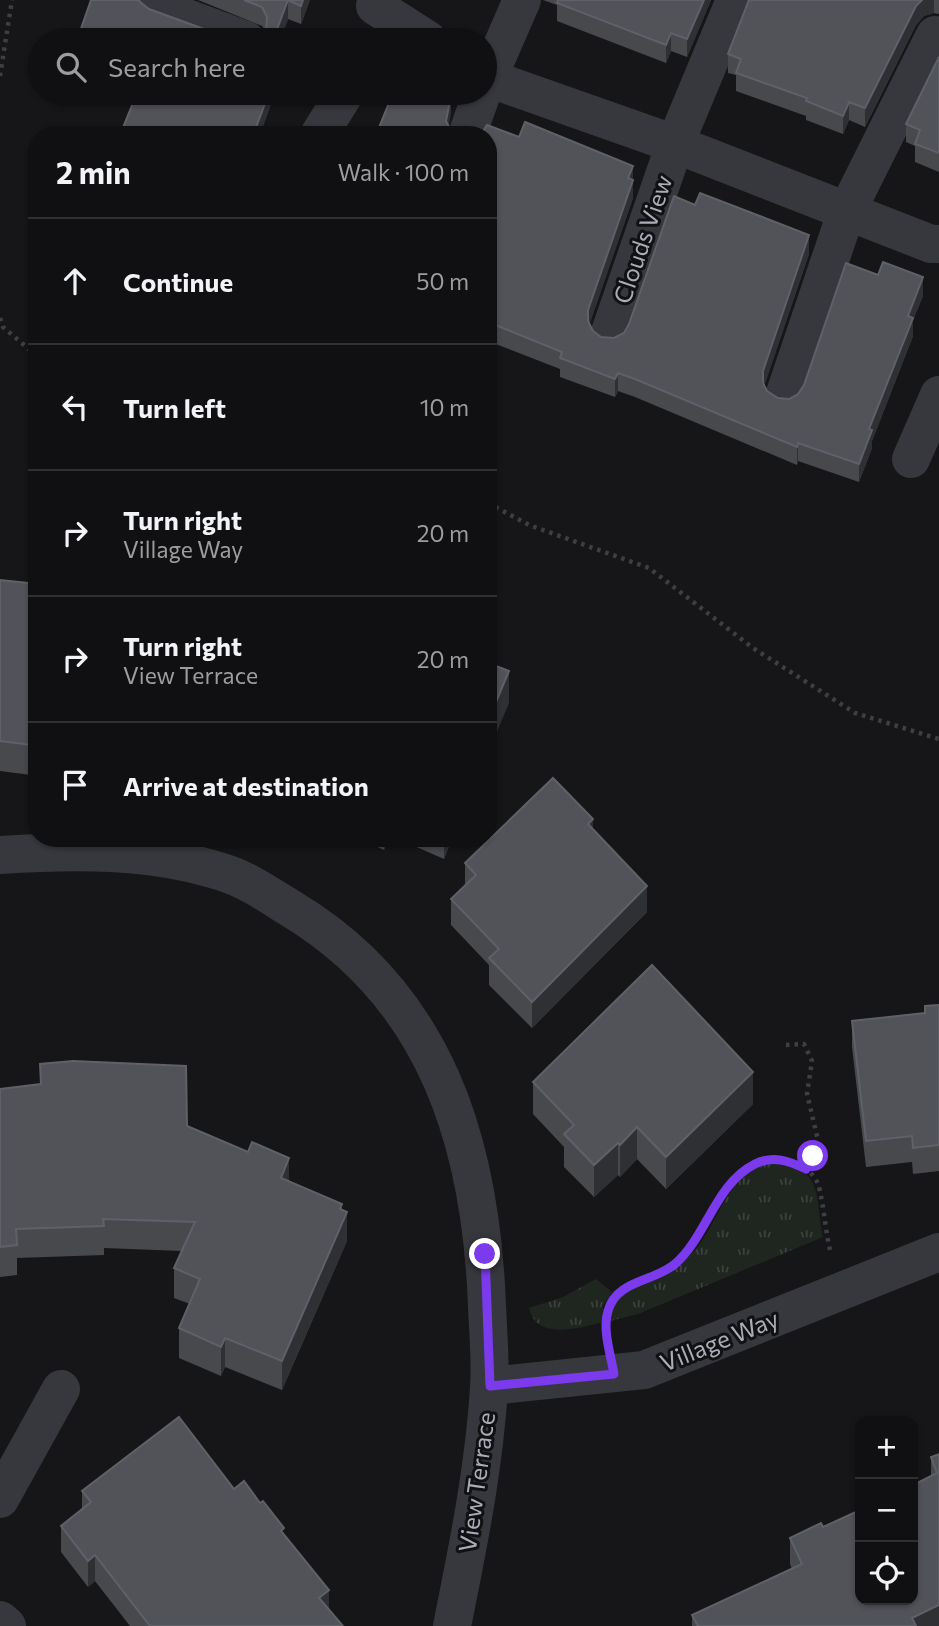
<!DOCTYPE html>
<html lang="en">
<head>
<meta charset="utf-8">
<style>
	body { margin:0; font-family:Commissioner,sans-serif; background:#19191b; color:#f1f3f6 }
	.controls { position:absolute; right:21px; bottom:21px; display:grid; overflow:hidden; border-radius:14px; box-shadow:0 2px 5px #0004 }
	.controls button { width:63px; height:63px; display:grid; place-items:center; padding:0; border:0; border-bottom:2px solid #303032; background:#101012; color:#f1f3f6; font:35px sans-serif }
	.stop { position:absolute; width:21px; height:21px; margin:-16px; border:5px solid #7c3aed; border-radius:50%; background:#fff }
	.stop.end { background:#7c3aed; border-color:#fff; box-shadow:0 2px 7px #0008 }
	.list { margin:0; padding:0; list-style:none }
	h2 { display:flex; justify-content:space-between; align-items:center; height:91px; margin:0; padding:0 28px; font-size:30px }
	h2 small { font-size:23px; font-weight:400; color:#9c9d9f }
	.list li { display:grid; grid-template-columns:46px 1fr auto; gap:21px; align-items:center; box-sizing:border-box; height:126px; padding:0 28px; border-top:2px solid #303032 }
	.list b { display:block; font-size:26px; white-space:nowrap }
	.list p { margin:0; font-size:23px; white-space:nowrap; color:#9c9d9f }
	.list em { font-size:23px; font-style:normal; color:#9c9d9f }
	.icon { flex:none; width:38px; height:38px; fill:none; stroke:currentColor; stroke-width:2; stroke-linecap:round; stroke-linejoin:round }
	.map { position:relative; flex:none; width:939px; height:1626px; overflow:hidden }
	.search { position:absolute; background:#101012; box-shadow:0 2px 5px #0004; left:28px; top:28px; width:469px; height:77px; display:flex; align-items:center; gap:18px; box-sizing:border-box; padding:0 24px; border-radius:38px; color:#9c9d9f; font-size:26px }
	.panel { position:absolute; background:#101012; box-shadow:0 2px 5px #0004; left:28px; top:126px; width:469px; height:721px; border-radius:28px }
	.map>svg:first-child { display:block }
	.grass { fill:url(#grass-tufts) }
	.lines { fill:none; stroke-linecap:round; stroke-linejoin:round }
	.path { stroke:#3d3f44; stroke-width:4.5; stroke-dasharray:3.5 5; stroke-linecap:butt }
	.minor { stroke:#37383d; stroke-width:38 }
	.wall { fill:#47494d }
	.shaded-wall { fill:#2f3033 }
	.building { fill:#525359; stroke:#5f6168; stroke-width:2 }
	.route { stroke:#7c3aed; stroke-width:9 }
	.labels { text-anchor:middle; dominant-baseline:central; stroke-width:6; stroke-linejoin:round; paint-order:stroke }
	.street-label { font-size:24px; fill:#a8adb8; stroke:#111113 }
</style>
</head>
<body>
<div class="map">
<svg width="939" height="1626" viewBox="0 0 939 1626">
	<defs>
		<pattern id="grass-tufts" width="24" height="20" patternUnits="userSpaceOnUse" patternTransform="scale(1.75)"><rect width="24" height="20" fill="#1e261f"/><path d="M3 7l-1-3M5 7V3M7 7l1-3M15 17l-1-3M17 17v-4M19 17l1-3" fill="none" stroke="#3c433d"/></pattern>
	</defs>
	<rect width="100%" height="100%" fill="#161618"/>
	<g class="grass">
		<path d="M776,1162C825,1168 815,1201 823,1237L638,1314L610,1321C610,1286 662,1281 688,1257C721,1227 724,1169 776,1162Z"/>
		<path d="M596,1279L612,1292L603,1306L604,1322C580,1327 537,1342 529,1308L563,1297Z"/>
	</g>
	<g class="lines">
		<g class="path">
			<polyline points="0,76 12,0"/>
			<polyline points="0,318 3,327 37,356"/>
			<polyline points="488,503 529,525 649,568 753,648 855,713 939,739"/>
			<polyline points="786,1045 804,1044 812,1061 807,1094 818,1140 806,1169"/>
			<path d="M608,1335C600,1280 641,1289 673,1265C710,1239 727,1148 784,1161C797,1164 809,1168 816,1180C823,1190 825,1235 831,1253"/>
		</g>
		<g class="minor">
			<polyline points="376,0 375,6 428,40"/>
			<polyline points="157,7 246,40"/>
			<polyline points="485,77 675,144 931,244 939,244"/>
			<polyline points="485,85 522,0"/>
			<polyline points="319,135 345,93"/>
			<polyline points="467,135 482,93"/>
			<polyline points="609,335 675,144 735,0"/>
			<polyline points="784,396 846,213 935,35"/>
			<polyline points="911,459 939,395"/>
			<path d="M0,855C74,850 150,849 222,872C246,879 269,895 290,908C437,996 481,1144 487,1306C488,1333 491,1361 489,1388C484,1468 468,1547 452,1626"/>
			<polyline points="490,1386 644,1370 939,1252"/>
			<polyline points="0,1499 61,1389"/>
			<polyline points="0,1620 7,1626"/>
		</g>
	</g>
	<g class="wall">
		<polygon points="198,0 310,0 301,24 288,19 280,40 256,40 259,39 265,31 262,26"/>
		<polygon points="543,0 711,0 687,57 671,51 666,63 557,21 557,5"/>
		<polygon points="749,0 939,0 939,14 934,13 924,16 916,25 865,127 849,120 843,134 806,120 806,116 736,91 736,75 728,73 728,54"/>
		<polygon points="939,57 939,172 915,162 915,146 906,142 906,124"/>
		<polygon points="488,135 519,137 633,166 633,198 589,325 593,331 601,337 614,338 809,254 764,386 767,391 778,398 789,399 798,394 923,296 913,320 913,336 872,441 872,448 859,482 798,461 797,465 635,397 618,391 615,397 560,377 560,369 488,341"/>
		<polygon points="0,580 37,584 37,765 32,764 31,775 0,771"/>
		<polygon points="593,830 647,912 532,1028 489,985 489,965 451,925 451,899 465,886 465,863"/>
		<polygon points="358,838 389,838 384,850"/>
		<polygon points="396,838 452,838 444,859"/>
		<polygon points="939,1005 939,1171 913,1174 912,1162 866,1167 852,1047 852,1021 925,1013"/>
		<polygon points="40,1064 187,1126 342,1209 347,1241 282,1390 225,1367 221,1376 179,1358 179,1328 190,1304 174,1298 174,1268 182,1251 104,1248 104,1255 17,1258 17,1275 0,1277 0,1089 40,1084"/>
		<polygon points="533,1082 753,1104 666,1189 637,1159 620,1177 618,1175 594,1197 564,1167 564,1147 533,1114"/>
		<polygon points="939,1454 939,1626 692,1626 692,1615 792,1569 790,1564 790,1538 823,1527 931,1476 931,1457"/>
		<polygon points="234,1489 284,1535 329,1609 343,1626 130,1626 95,1581 88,1587 61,1552 61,1526 82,1509 82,1491"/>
	</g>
	<g class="shaded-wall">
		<polygon points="288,0 288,19 280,40 273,40"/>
		<polygon points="303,0 310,0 301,24 301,6"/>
		<polygon points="704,0 711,0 687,57 687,39"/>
		<polygon points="922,0 934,0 934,13 924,16 916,25 865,127 865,108 916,6"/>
		<polygon points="671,33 671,51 666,63 666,45"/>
		<polygon points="269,93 275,93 275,94 260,135 253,135"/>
		<polygon points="451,96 451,114 447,135 446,121"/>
		<polygon points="849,102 849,120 843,134 843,116"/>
		<polygon points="633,166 633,198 588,329 588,310"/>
		<polygon points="809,235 809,254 763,390 763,371"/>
		<polygon points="923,277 923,296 913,320 913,336 872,441 872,448 859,482 859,464 869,429 908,316"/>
		<polygon points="618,373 618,391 615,397 615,379"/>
		<polygon points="798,443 798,461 797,465 797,447"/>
		<polygon points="509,671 509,703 488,753 488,721"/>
		<polygon points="32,734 32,764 31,775 31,745"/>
		<polygon points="593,819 593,845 588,824"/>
		<polygon points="384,838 389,838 384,850"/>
		<polygon points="444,838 452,838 444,859"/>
		<polygon points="647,886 647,912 532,1028 532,1002"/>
		<polygon points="753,1072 753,1104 666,1189 666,1157"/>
		<polygon points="637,1127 637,1159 620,1177 620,1145"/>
		<polygon points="618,1143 618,1175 594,1197 594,1165"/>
		<polygon points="289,1158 289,1187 281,1178"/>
		<polygon points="342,1204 342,1224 347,1212 347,1241 282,1390 282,1361"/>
		<polygon points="225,1338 225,1367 221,1376 221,1347"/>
		<polygon points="95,1555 95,1581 88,1587 88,1561"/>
		<polygon points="329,1590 329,1616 319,1598"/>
		<polygon points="939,1605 939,1626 912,1626 912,1618"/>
	</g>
	<g class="building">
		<polygon points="91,0 139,0 140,2 149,9 234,40 77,40"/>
		<polygon points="244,0 303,0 301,6 288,0 273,40 256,40 259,39 266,30 267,17 262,7"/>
		<polygon points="558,0 704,0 687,39 671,33 666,45 557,3"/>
		<polygon points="749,0 922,0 916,6 865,108 849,102 843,116 806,101 807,98 736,73 741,59 728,54"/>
		<polygon points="939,57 939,153 915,144 920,130 906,124"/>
		<polygon points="137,93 269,93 253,135 120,135"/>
		<polygon points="393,93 444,93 451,96 446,121 451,131 456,135 376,135"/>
		<polygon points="525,122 633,166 628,178 633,180 588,310 588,321 593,331 601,337 614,338 624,333 629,324 674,196 695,205 700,193 809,235 763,371 763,383 767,391 778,398 789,399 798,394 804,385 846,263 878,275 883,262 923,277 908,316 913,318 869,429 872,430 859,464 798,443 797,447 635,379 618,373 615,379 560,358 562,352 488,322 488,135 478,135 482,133 487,125 519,137"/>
		<polygon points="0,580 37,584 37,734 32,734 31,745 0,741"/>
		<polygon points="488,663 509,671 488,721"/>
		<polygon points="553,778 593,819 588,824 647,886 532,1002 489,958 499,949 451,899 476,875 465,863"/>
		<polygon points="652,965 753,1072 666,1157 637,1127 620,1145 618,1143 594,1165 564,1134 574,1125 533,1082"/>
		<polygon points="939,1005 939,1145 913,1148 912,1136 866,1141 852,1021 925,1013 925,1006"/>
		<polygon points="73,1061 186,1066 187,1126 248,1152 252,1142 289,1158 281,1178 342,1204 340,1209 347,1212 282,1361 225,1338 221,1347 179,1328 200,1279 174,1268 195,1222 103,1219 104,1226 16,1229 17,1245 0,1247 0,1089 41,1084 40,1064"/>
		<polygon points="179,1417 234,1489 244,1481 260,1503 263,1501 284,1528 281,1531 329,1590 319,1598 343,1626 150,1626 95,1555 88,1561 61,1526 91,1502 82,1491"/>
		<polygon points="939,1454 939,1605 912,1618 916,1626 698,1626 692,1615 802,1564 790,1538 821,1523 823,1527 860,1510 860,1600 913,1600 913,1485 937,1473 931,1457"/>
	</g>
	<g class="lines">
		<path class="route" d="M485,1254L490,1386L614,1374C611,1356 602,1329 608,1311C616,1280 654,1282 675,1264C707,1236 715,1184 755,1164C773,1155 789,1161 806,1169L813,1156"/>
	</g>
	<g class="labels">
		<g class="street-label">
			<text transform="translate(642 239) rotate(-71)">Clouds View</text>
			<text transform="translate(719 1340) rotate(-22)">Village Way</text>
			<text transform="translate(476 1482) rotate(-82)">View Terrace</text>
		</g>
	</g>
</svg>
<div class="controls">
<button>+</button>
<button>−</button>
<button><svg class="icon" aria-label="locate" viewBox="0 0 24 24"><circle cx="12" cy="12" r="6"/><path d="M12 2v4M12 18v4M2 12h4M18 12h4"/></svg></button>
</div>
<div class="stop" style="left:813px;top:1156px"></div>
<div class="stop end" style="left:485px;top:1254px"></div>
<div class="search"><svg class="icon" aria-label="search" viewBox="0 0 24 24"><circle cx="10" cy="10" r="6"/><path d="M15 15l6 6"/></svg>Search here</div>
<section class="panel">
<h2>2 min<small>Walk · 100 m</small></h2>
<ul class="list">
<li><svg class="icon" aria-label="ahead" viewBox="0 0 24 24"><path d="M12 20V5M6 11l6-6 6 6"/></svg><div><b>Continue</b></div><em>50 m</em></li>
<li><svg class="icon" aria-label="left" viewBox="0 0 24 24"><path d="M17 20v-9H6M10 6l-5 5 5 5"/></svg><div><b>Turn left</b></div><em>10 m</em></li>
<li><svg class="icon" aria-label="right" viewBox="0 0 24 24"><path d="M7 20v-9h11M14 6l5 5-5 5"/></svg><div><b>Turn right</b><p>Village Way</p></div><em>20 m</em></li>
<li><svg class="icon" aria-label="right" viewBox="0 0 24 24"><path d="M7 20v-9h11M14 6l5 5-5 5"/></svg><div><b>Turn right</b><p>View Terrace</p></div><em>20 m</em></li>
<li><svg class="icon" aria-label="arrive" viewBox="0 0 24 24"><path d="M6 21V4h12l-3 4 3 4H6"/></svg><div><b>Arrive at destination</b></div></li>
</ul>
</section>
</div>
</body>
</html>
